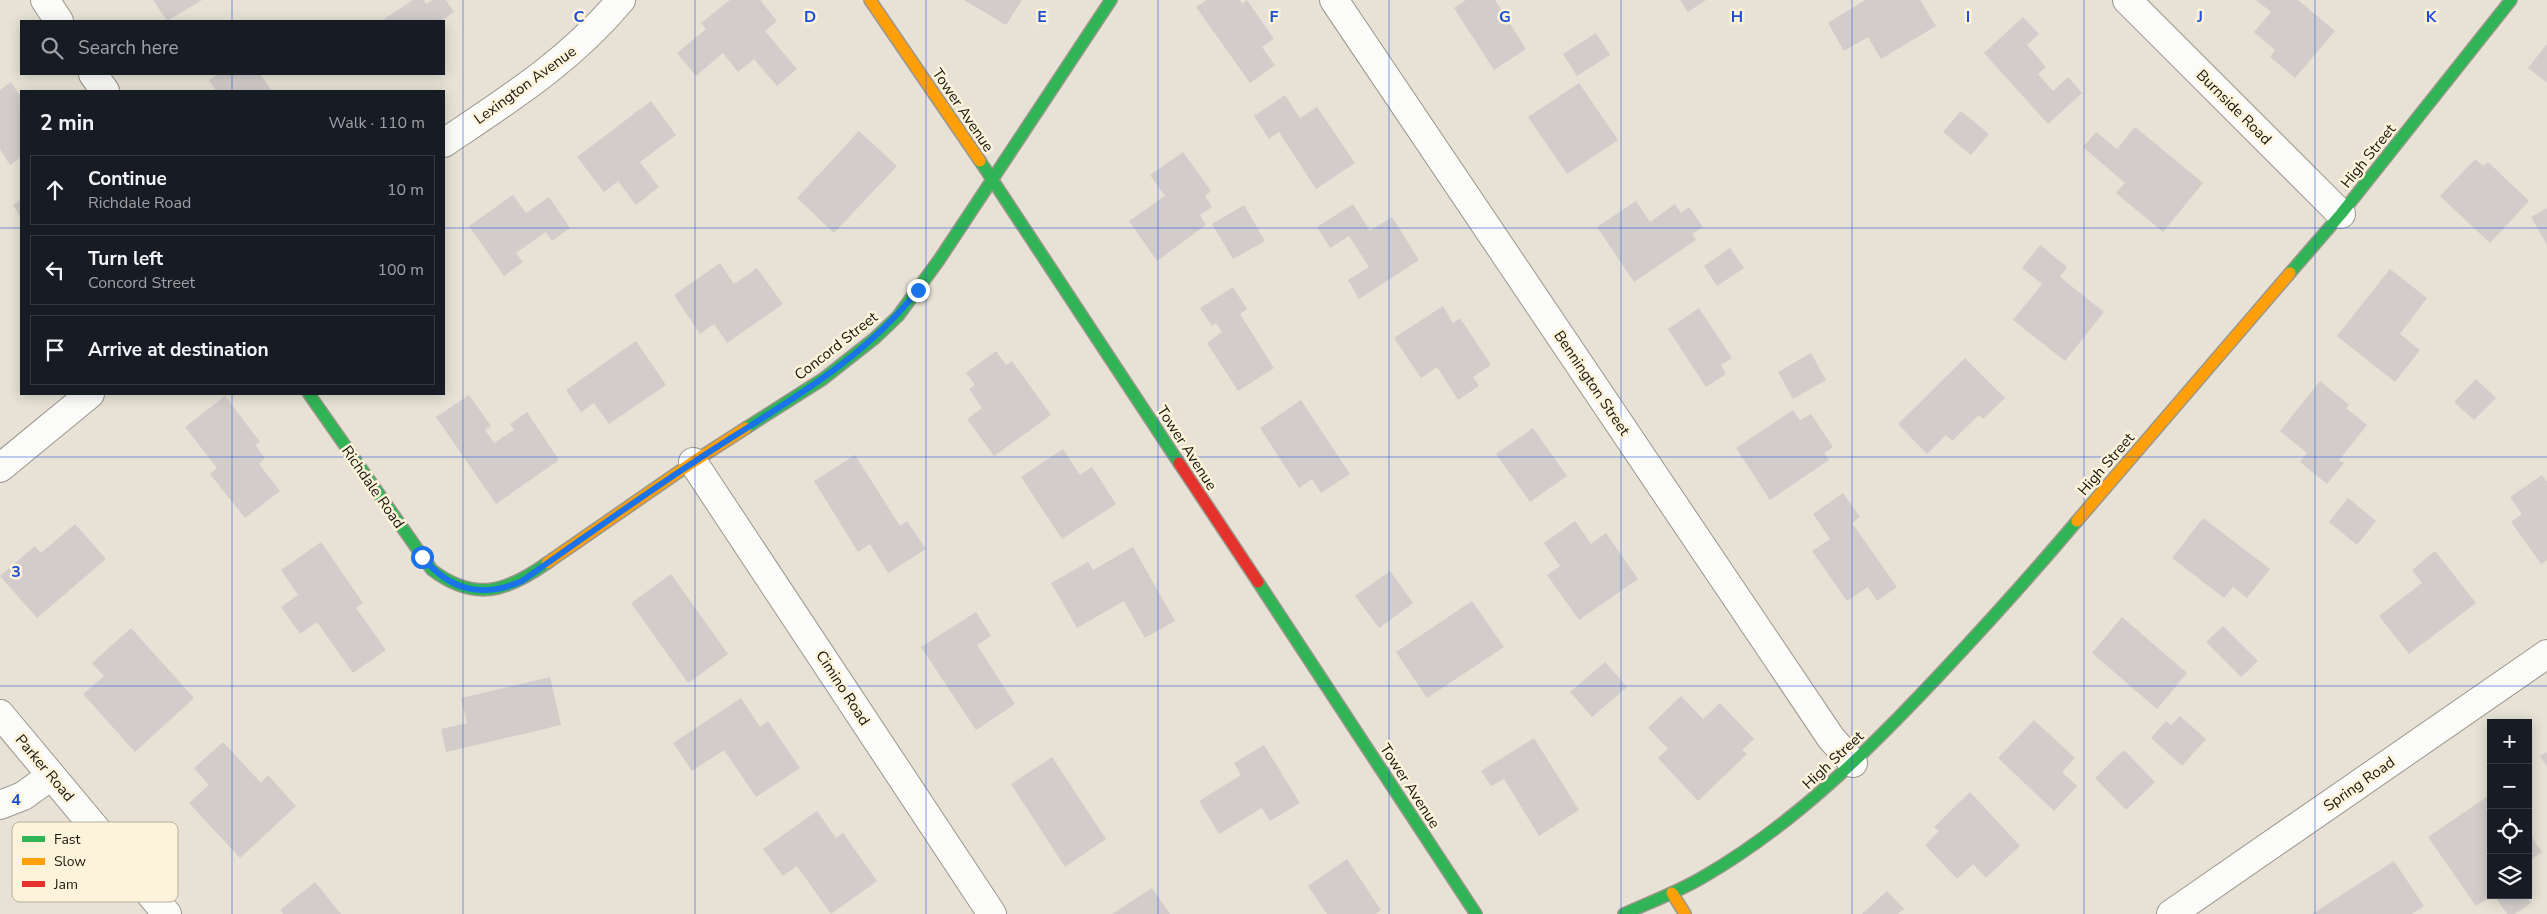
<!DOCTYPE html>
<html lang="en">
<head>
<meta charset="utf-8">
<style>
	body { margin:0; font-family:"Nunito Sans",sans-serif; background:#242831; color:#f1f3f6 }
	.controls { position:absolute; right:15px; bottom:15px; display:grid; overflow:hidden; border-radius:0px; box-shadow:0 2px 12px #0003 }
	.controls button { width:45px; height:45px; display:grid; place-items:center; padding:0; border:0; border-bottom:1px solid #363941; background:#171b24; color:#f1f3f6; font:25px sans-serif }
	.stop { position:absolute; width:15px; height:15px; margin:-11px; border:4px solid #1a73e8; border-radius:50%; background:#fff }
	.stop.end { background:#1a73e8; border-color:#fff; box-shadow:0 1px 5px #0008 }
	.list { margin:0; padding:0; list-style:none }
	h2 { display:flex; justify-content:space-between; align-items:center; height:65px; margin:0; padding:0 20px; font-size:21px }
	h2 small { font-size:16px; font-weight:400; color:#9ea1a6 }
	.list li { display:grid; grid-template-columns:32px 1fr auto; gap:15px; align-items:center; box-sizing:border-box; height:70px; margin:0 10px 10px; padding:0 10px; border:1px solid #363941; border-radius:0px }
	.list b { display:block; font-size:19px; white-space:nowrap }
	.list p { margin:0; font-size:16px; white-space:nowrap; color:#9ea1a6 }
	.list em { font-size:16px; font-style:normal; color:#9ea1a6 }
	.icon { flex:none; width:28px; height:28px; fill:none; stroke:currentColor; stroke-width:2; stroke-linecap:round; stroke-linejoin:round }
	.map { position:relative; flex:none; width:2547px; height:914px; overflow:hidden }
	.search { position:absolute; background:#171b24; box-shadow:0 2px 12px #0003; left:20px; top:20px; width:425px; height:55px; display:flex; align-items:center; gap:12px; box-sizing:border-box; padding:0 18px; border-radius:0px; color:#9ea1a6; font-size:19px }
	.panel { position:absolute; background:#171b24; box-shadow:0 2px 12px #0003; left:20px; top:90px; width:425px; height:305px; border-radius:0px }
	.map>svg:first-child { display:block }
	.building { fill:#d2cdcb }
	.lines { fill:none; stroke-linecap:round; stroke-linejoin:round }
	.street-casing { stroke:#9b978c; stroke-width:30 }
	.fast-casing { stroke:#9b978c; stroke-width:14 }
	.slow-casing { stroke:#9b978c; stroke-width:14 }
	.jam-casing { stroke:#9b978c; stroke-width:14 }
	.street { stroke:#fbfbf9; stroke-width:28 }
	.fast { stroke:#30b455; stroke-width:11 }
	.slow { stroke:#ff9f0a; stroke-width:11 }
	.jam { stroke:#e5322d; stroke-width:11 }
	.route { stroke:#1a73e8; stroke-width:6 }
	.grid { fill:none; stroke:#1d4ed8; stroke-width:1; stroke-opacity:0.55 }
	.labels { text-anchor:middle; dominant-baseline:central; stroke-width:5; stroke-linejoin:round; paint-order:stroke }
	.street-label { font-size:15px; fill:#17140c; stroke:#fdf3da }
	.key { fill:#fdf3da; stroke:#b8b09c; stroke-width:1 }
	.key-label { font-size:14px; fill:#17140c }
	.grid-label { font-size:16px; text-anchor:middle; font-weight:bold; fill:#1d4ed8; stroke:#fdf3da; stroke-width:5; stroke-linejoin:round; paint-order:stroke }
</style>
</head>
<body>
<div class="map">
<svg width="2547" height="914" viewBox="0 0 2547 914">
	<rect width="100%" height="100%" fill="#e7e2d5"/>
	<g class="building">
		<polygon points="153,0 202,0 167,21"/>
		<polygon points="413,0 424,0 426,4 432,0 446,0 454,12 441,21 381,21"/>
		<polygon points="730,0 760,0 777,21 765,31 797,69 777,86 754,59 738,72 723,53 696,76 677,53 706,29 701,23"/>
		<polygon points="964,0 1022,0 1006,25"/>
		<polygon points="1207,0 1240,0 1242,4 1247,0 1274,39 1262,47 1275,65 1250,83 1196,7"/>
		<polygon points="1466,0 1495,0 1526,49 1494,70 1454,8"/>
		<polygon points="1680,0 1706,0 1688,12"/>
		<polygon points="1865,0 1920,0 1936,26 1881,59 1868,37 1844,51 1828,23"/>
		<polygon points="2256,0 2298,0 2335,31 2295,78 2270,57 2275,50 2254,32 2271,12"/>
		<polygon points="2023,17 2039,34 2027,45 2046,67 2038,74 2053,91 2068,77 2082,93 2048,124 1984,53"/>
		<polygon points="1596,33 1610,55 1577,76 1563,54"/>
		<polygon points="2547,44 2547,83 2528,68"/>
		<polygon points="219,74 260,74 272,91 216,91 209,80"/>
		<polygon points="11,82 21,97 21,157 10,165 0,149 0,90"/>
		<polygon points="1579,83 1618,140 1567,174 1528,117"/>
		<polygon points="1285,95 1300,118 1317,107 1355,163 1316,189 1279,132 1269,139 1254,116"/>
		<polygon points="651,101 676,135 640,162 659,187 636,205 618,181 604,192 577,157"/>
		<polygon points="1961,111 1989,134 1971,155 1943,132"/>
		<polygon points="2135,127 2203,183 2163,232 2116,193 2125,183 2083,147 2096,132 2117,149"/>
		<polygon points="859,131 897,166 834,233 797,198"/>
		<polygon points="1183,152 1211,191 1205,196 1212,207 1200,215 1206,225 1157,261 1129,221 1165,196 1150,175"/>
		<polygon points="2475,159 2483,166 2488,162 2529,201 2490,243 2440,196"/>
		<polygon points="513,195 526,213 549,197 570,228 552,241 546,232 516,253 523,262 504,276 469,226"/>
		<polygon points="21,200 21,218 13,205"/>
		<polygon points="1636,201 1650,222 1675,204 1681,213 1689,207 1703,227 1692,234 1696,240 1634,282 1597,227"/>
		<polygon points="1353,204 1370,231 1392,217 1419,260 1359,299 1348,280 1369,267 1349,236 1330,248 1317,227"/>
		<polygon points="1244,205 1265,241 1233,259 1212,224"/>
		<polygon points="2547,208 2547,245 2531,217"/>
		<polygon points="2040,245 2067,267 2060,277 2104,312 2065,361 2013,320 2042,284 2022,268"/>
		<polygon points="1730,248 1744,268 1717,286 1704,266"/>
		<polygon points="720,263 734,284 757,268 783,304 727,343 714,324 700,334 674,295"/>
		<polygon points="2390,269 2427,298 2400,334 2420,350 2395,382 2337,336"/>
		<polygon points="1233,287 1247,309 1240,314 1274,368 1238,391 1207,343 1222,332 1216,323 1212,326 1200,308"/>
		<polygon points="1443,306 1453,323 1460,318 1491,365 1473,377 1479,386 1458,400 1437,367 1421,378 1394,338"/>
		<polygon points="1699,308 1732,358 1721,365 1726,374 1706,387 1668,329"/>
		<polygon points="636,341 666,385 609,424 594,403 581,412 566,390"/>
		<polygon points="996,351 1006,365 1012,361 1051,415 994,456 967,419 982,408 969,389 975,385 966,373"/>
		<polygon points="1811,353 1826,380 1793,399 1778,372"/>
		<polygon points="1965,358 2005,398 1983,419 1979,415 1952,441 1946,435 1927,454 1898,424"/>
		<polygon points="2476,379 2496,398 2474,420 2454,402"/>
		<polygon points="2320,381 2349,405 2346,408 2367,425 2339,460 2344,463 2327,484 2300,462 2307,453 2280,431"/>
		<polygon points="469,395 491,426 485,430 494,443 514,430 510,424 527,412 559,460 496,504 436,417"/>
		<polygon points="225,396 260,442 255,445 265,458 259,464 280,491 245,518 210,474 217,468 185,427"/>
		<polygon points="1301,400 1350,474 1321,493 1312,479 1299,488 1260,428"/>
		<polygon points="1793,410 1800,420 1811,414 1833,447 1824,453 1829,460 1770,500 1736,448"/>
		<polygon points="1533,428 1567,476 1530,502 1496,454"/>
		<polygon points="1063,449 1080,475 1092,467 1116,504 1062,539 1021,477"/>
		<polygon points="855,455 900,526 907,521 926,549 888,573 870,544 858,552 814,481"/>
		<polygon points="2542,475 2547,482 2547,560 2541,564 2511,522 2522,514 2510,497"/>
		<polygon points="1843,493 1860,517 1852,523 1897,587 1877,601 1868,587 1847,601 1812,551 1830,539 1813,514"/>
		<polygon points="2348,498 2376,521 2357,545 2329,522"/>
		<polygon points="2203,518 2270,569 2247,598 2233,587 2224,598 2172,558"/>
		<polygon points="1575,521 1591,544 1606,533 1638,579 1579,620 1547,575 1560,566 1544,543"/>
		<polygon points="75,524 106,559 37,618 0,576 35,546 41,553"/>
		<polygon points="321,542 363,603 356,608 386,650 353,673 317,622 300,634 281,607 298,595 281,570"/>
		<polygon points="1133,547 1175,621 1145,638 1124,601 1077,628 1051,583 1088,562 1093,570"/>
		<polygon points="2435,551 2476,603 2409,654 2379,616 2422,583 2412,570"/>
		<polygon points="1390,571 1413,603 1379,628 1355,596"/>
		<polygon points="671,574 728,654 688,683 631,603"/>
		<polygon points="1472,601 1504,647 1427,698 1396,652"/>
		<polygon points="976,612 991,636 977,645 1015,704 976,730 921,647"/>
		<polygon points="2122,617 2187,673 2157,709 2092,653"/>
		<polygon points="2223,626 2258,661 2241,677 2206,642"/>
		<polygon points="131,628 194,698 135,752 83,694 104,676 92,663"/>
		<polygon points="1605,662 1627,687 1592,717 1570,692"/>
		<polygon points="550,677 561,725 446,752 441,729 467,723 461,698"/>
		<polygon points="1681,696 1703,719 1720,703 1754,739 1742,750 1747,754 1698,801 1658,758 1668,749 1648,728"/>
		<polygon points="741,698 760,727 768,721 800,768 756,797 724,750 692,771 673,743"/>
		<polygon points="2180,716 2206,739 2182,766 2151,738 2166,721 2171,725"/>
		<polygon points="2034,720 2075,758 2062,772 2077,786 2054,811 1998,758"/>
		<polygon points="1534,738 1579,810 1539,836 1504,779 1491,786 1481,771"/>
		<polygon points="223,742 261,783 268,775 296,806 240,858 189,803 209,785 194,768"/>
		<polygon points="1264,745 1300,803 1270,821 1262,808 1219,834 1199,801 1241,775 1234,763"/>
		<polygon points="2124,750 2155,782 2126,810 2095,778"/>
		<polygon points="2547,752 2547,767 2540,756"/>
		<polygon points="1052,757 1106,839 1065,867 1011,784"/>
		<polygon points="1970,792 2020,846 1986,878 1973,864 1957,879 1925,845 1939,831 1934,827"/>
		<polygon points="2491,794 2491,895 2493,895 2476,906 2428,837"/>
		<polygon points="817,811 836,838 843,833 877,881 831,914 797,866 783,876 763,849"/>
		<polygon points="2528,831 2542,852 2528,862"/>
		<polygon points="1347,859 1381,910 1376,914 1327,914 1308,886"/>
		<polygon points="2394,861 2424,906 2412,914 2312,914"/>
		<polygon points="315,882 341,914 283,914 280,910"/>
		<polygon points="1152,888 1170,914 1112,914"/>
		<polygon points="1887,891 1904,909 1898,914 1862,914"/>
		<polygon points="2494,895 2526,895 2531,903 2515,914 2507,914"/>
	</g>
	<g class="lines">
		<defs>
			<g id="street">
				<polyline points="45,0 59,21"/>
				<polyline points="1334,0 1831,738 1853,763"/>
				<polyline points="2127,0 2341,214"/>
				<polyline points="93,74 105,91"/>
				<path d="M444,143C509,99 570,61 621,0"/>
				<polyline points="693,462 992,914"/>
				<polyline points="0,468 90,394"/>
				<polyline points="0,714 167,914"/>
				<polyline points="0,805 23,796 51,776"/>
				<polyline points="2171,914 2547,654"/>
			</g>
			<g id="fast">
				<polyline points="980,161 1179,463"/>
				<polyline points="2290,273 2341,214 2511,0"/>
				<path d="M309,394L432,570C475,602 506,592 547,563"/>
				<polyline points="746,428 823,379 875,338 898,316 939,260 1111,0"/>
				<polyline points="1258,582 1476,914"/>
				<path d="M1624,914C1650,902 1678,892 1703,877C1795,824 1871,748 1943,671C1989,622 2034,572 2077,521"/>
			</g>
			<g id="slow">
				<polyline points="870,0 980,161"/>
				<polyline points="2077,521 2290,273"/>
				<polyline points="547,563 693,462 746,428"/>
				<polyline points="1672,893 1685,914"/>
			</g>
			<polyline id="jam" points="1179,463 1258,582"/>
		</defs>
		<use href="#street" class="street-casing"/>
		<use href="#fast" class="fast-casing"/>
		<use href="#slow" class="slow-casing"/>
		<use href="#jam" class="jam-casing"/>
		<use href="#street" class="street"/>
		<use href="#fast" class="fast"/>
		<use href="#slow" class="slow"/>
		<use href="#jam" class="jam"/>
	</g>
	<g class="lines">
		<path class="route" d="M422,557C450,590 481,599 522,581C579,541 636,500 694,462C773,409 859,366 918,290"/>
	</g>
	<path class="grid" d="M232,0V21M463,0V914M695,0V914M926,0V914M1158,0V914M1389,0V914M1621,0V914M1852,0V914M2084,0V914M2315,0V914M232,74V91M0,228H21M444,228H2547M232,394V914M0,457H2547M0,686H2547"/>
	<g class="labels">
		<g class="street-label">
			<text transform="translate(525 85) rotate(-36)">Lexington Avenue</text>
			<text transform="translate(2234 107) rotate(45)">Burnside Road</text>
			<text transform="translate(963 110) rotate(56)">Tower Avenue</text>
			<text transform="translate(2368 156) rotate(-51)">High Street</text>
			<text transform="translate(836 346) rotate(-38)">Concord Street</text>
			<text transform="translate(1592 383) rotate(56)">Bennington Street</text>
			<text transform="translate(1187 448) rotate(57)">Tower Avenue</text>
			<text transform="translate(2106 464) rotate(-49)">High Street</text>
			<text transform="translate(373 487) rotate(55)">Richdale Road</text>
			<text transform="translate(843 688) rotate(57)">Cimino Road</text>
			<text transform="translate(1833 760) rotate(-43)">High Street</text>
			<text transform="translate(45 768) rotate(50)">Parker Road</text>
			<text transform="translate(2359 784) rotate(-35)">Spring Road</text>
			<text transform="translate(1410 786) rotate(57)">Tower Avenue</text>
		</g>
	</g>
	<rect x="12" y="822" width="166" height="80" rx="8" class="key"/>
	<rect x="22" y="836" width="23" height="6" fill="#30b455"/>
	<rect x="22" y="858" width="23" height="7" fill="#ff9f0a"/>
	<rect x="22" y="881" width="23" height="6" fill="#e5322d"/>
	<g class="key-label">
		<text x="54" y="844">Fast</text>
		<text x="54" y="866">Slow</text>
		<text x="54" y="889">Jam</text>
	</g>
	<g class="grid-label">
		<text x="579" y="22">C</text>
		<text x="810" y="22">D</text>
		<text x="1042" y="22">E</text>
		<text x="1274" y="22">F</text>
		<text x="1505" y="22">G</text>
		<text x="1737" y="22">H</text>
		<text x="1968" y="22">I</text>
		<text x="2200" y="22">J</text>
		<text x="2431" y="22">K</text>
		<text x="16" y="577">3</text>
		<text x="16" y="805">4</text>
	</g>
</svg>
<div class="controls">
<button>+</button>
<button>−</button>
<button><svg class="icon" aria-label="locate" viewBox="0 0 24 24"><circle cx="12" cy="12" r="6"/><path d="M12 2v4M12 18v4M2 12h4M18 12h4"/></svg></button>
<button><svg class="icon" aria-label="layers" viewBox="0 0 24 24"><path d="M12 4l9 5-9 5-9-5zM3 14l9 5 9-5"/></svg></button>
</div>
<div class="stop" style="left:422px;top:557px"></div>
<div class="stop end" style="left:918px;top:290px"></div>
<div class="search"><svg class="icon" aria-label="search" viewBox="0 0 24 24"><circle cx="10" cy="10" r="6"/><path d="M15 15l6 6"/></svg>Search here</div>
<section class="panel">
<h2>2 min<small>Walk · 110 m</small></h2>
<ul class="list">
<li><svg class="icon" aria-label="ahead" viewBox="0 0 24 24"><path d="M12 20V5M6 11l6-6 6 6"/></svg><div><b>Continue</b><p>Richdale Road</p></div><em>10 m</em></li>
<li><svg class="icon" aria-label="left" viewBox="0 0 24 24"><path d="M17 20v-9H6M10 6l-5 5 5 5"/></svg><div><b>Turn left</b><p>Concord Street</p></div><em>100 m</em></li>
<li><svg class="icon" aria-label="arrive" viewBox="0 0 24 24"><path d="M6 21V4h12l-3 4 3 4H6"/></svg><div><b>Arrive at destination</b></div></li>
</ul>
</section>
</div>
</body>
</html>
